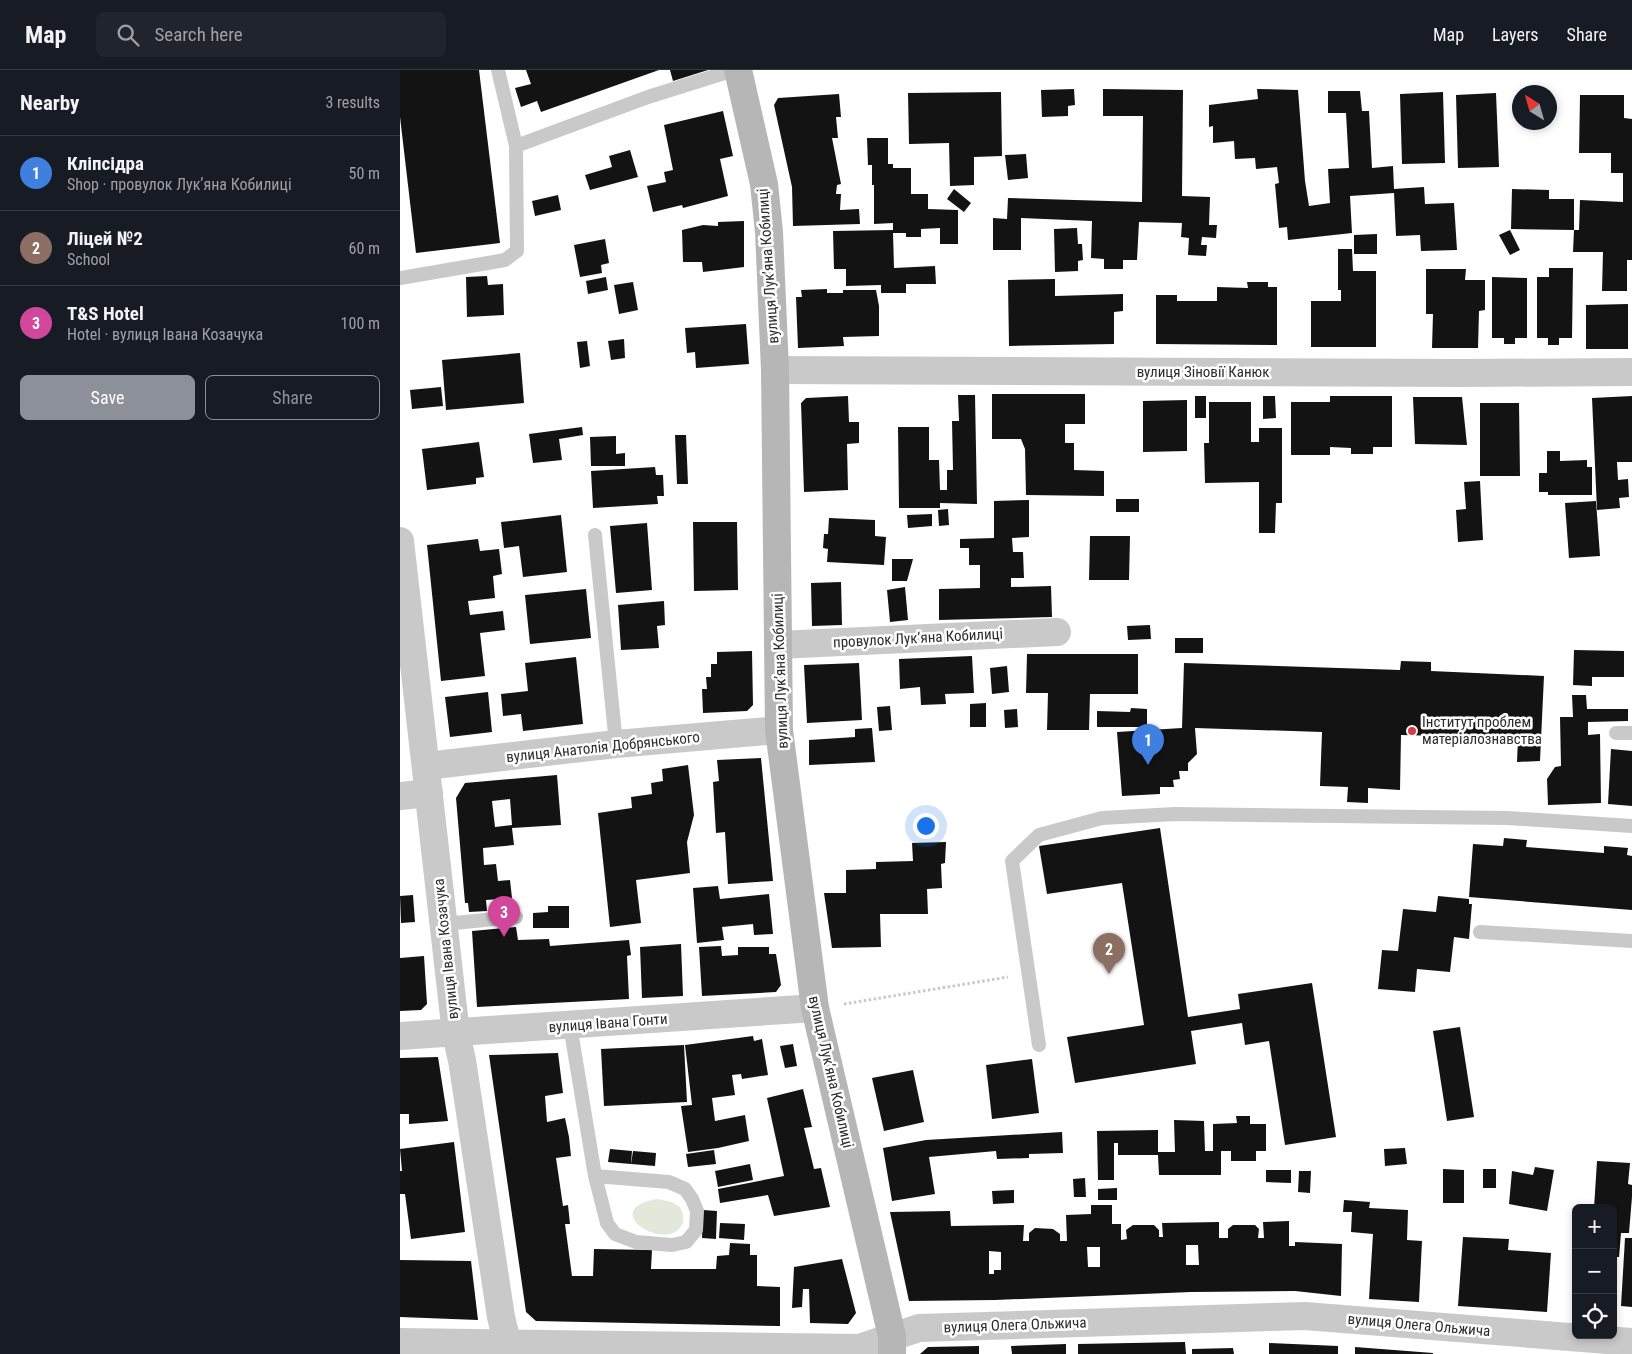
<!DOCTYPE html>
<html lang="en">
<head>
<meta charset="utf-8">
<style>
	body { margin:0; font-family:"Roboto Condensed",sans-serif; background:#20242c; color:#f1f3f6 }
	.controls { position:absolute; right:15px; bottom:15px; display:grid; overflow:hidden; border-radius:8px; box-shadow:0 2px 8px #0003 }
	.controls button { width:45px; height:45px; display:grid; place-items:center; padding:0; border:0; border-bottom:1px solid #363941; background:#171b24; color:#f1f3f6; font:25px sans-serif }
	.compass { position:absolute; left:1112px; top:15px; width:45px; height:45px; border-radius:50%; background:#171b24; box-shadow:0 2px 8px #0003; rotate:323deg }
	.you { position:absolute; left:525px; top:755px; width:18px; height:18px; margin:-12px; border:4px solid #fff; border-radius:50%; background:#1a73e8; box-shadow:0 0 0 8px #1a73e833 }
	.badge { display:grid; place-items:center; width:32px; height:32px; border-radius:50%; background:#8c9099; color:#fff; font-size:16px; font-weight:700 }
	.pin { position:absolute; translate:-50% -41px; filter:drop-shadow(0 1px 2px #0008) }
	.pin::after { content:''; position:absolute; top:26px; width:18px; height:15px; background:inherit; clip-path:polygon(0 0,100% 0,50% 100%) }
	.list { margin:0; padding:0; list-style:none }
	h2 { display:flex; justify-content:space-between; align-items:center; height:65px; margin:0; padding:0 20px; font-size:21px }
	h2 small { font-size:16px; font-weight:400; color:#9ea1a6 }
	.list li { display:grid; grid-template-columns:32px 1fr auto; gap:15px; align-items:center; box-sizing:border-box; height:75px; padding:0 20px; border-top:1px solid #363941 }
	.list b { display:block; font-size:19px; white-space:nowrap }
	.list p { margin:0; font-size:16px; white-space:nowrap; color:#9ea1a6 }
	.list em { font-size:16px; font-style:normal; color:#9ea1a6 }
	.actions { display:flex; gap:10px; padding:15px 20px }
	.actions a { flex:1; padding:11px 0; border:1px solid #8c9099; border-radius:8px; text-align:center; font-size:18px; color:#8c9099 }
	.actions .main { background:#8c9099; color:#fff }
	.icon { flex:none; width:28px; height:28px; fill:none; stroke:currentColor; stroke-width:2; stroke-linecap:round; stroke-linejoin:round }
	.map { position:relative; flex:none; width:1232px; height:1284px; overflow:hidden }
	header { display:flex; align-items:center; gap:30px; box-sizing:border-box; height:70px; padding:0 25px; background:#171b24; border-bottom:1px solid #363941 }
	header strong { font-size:24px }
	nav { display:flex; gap:28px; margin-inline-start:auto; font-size:18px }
	.search { width:350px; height:45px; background:#20242c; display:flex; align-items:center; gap:12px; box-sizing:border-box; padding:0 18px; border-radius:8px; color:#9ea1a6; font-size:19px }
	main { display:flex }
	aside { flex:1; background:#171b24 }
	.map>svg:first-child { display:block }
	.green { fill:#e2e9da }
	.building { fill:#131313; fill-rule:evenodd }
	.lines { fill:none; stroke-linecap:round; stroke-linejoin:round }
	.path { stroke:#c9c9c9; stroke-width:3; stroke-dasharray:2.5 2.5; stroke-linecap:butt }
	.lane { stroke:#c9c9c9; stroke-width:14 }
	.street { stroke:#c9c9c9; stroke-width:28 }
	.secondary { stroke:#b6b6b6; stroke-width:28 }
	.poi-dot { fill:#d73a44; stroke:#fff; stroke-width:2 }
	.labels { text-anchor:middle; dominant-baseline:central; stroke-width:5; stroke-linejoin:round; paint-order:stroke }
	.street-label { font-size:15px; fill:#2c2c2c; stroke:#fff }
	.poi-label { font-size:15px; fill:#2c2c2c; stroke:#fff; text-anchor:start }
</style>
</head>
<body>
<header>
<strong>Map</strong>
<div class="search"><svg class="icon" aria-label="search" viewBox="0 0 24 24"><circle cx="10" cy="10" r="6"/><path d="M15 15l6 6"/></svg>Search here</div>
<nav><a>Map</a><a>Layers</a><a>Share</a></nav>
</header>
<main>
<aside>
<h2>Nearby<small>3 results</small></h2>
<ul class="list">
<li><span class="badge" style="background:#3f7fe0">1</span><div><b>Кліпсідра</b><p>Shop · провулок Лукʼяна Кобилиці</p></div><em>50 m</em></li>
<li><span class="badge" style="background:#8d6e63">2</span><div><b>Ліцей №2</b><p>School</p></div><em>60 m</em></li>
<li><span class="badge" style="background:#d1479c">3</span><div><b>T&amp;S Hotel</b><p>Hotel · вулиця Івана Козачука</p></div><em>100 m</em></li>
</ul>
<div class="actions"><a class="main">Save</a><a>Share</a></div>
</aside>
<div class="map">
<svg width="1232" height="1284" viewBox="0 0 1232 1284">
	<rect width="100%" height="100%" fill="#fff"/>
	<path class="green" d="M257,1129L272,1132L280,1137C283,1143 285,1151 281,1156C265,1183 197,1139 257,1129Z"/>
	<g class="building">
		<polygon points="0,0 79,0 100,173 16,183 0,47"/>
		<polygon points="126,0 259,0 141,42 137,31 121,37 115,18 131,14"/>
		<polygon points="270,0 308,0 273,11"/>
		<polygon points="674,19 675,35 668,36 668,46 642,47 641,20"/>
		<polygon points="703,19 783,20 782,126 810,127 809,155 817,155 816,168 802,167 801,175 807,175 806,186 788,185 789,168 781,167 782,153 739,152 737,190 723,190 723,199 704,199 704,189 691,188 692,151 621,148 621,180 593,180 593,148 607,149 608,128 742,132 743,46 703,46"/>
		<polygon points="857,19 898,20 905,111 909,136 930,133 928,99 949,98 946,43 928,43 928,21 960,21 962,41 969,41 972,98 993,96 994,119 1024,117 1025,134 1054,133 1057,180 1021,181 1020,165 996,166 994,123 950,126 952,163 888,170 887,157 879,158 875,114 879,113 877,97 856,99 855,88 835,89 834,71 813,73 813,56 809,57 809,35 858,29"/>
		<polygon points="601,22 602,86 574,87 574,115 550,116 549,73 509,74 508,23"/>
		<polygon points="1043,22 1045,93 1002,94 1000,24"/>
		<polygon points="1096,23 1099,97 1058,98 1056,25"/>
		<polygon points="439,24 441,47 436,47 438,68 432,68 441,114 437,115 436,124 441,124 440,140 459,139 460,154 393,156 392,117 374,35 378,28"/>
		<polygon points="1180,25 1224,25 1224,48 1232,49 1232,190 1227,190 1227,221 1202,221 1203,182 1173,182 1174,160 1179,160 1180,130 1223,132 1223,103 1211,103 1211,83 1179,83"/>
		<polygon points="323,41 333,86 320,89 328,126 283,138 282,135 253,142 247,116 266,112 264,102 273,100 264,55"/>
		<polygon points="467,68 488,68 488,94 493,94 493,98 511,98 511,124 528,124 528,139 558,140 558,174 540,174 540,158 521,159 521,167 506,167 506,163 493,163 494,198 535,196 536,214 506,214 506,223 481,223 481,215 446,216 446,199 434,199 433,161 493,160 493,153 474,154 474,115 472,115 472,95 468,95"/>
		<polygon points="230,80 238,107 190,120 185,105 212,97 209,86"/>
		<polygon points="626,84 628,108 608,110 605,85"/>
		<polygon points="554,119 571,133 564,142 547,129"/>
		<polygon points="1112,119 1149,120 1149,129 1174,129 1174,160 1111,159"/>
		<polygon points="158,125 161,140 135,146 132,131"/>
		<polygon points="344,151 344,197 303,202 302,192 283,192 282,160 303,155 318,156 318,152"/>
		<polygon points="677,158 678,174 682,174 683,190 678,191 678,201 655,202 654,159"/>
		<polygon points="1110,160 1120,180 1110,185 1099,165"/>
		<polygon points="977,164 977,184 954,184 954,165"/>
		<polygon points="205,169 209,193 201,195 202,203 180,207 174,175"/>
		<polygon points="938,179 952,179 953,201 976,201 976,277 911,277 911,231 941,231 941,220 938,220"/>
		<polygon points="1149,198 1173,198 1172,268 1159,268 1159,275 1148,275 1148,268 1137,268 1137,207 1149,207"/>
		<polygon points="1026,199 1066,199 1065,210 1085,210 1085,240 1079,241 1078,278 1032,278 1033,244 1026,244"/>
		<polygon points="87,206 88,215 103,214 104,245 67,247 66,207"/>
		<polygon points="206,207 208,220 188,224 186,211"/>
		<polygon points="1092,207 1127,208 1127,268 1115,268 1115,274 1104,274 1104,268 1092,268"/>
		<polygon points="655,209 655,226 723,224 723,241 714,242 714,274 609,276 608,210"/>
		<polygon points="233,212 238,240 219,244 214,215"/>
		<polygon points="847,212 868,212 868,217 877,217 877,275 756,274 756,225 777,225 777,231 817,231 817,217 848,218"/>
		<polygon points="427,219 427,223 443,223 443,220 476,220 479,236 479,266 443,267 444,276 398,278 396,227 402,227 401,220"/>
		<polygon points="1228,234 1228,279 1186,279 1186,235"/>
		<polygon points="346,254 349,294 296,298 295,282 287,283 285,258"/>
		<polygon points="224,269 225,288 211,290 208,271"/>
		<polygon points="187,271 190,296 180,298 177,272"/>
		<polygon points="120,283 124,333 46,340 42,290"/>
		<polygon points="41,317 43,336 12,339 10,320"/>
		<polygon points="592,324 685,324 685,354 665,354 665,373 674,373 674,400 704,401 704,426 626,425 625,379 621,369 592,369"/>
		<polygon points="558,325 575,325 577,434 540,433 540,438 499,438 498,357 529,357 529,390 539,390 540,420 547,420 547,400 553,400 552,351 559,351"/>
		<polygon points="448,326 449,352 459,352 459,373 447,374 448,420 404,422 401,333 406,328"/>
		<rect x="795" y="326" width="11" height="22"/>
		<polygon points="863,326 875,326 876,348 863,349"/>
		<polygon points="930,326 992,326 992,377 973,377 973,384 951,384 951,378 930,377 930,385 891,385 891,332 930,332"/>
		<polygon points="1232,326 1232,392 1217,392 1218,410 1228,409 1229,427 1219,428 1220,438 1197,440 1192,328"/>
		<polygon points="1013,327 1062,327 1067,375 1015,374"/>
		<polygon points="787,330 787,381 743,382 743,331"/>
		<polygon points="809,332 851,332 851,372 859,372 859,358 882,358 882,433 876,433 875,463 859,463 859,412 805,413 804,373 809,373"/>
		<polygon points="1080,333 1119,333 1120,406 1080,406"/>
		<polygon points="182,357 183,365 159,369 162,390 133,393 129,364"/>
		<polygon points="275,365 286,365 288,414 277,414"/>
		<polygon points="216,366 216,384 225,383 225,396 191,396 190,367"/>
		<polygon points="79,372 84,407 76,408 76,414 27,420 22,379"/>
		<polygon points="1147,381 1160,381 1160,391 1187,390 1187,397 1192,397 1192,425 1148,425 1148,422 1139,422 1139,403 1147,403"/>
		<polygon points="255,397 256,405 263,405 264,426 257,426 258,434 193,438 191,401"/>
		<polygon points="1080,411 1083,470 1058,472 1056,440 1066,439 1064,412"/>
		<rect x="716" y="429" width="23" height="13"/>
		<polygon points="629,430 629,467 612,468 613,482 623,482 624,508 611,508 611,517 651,516 652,547 539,550 539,519 580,518 580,495 569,495 569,478 560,478 560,469 594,468 594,431"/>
		<polygon points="1196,431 1200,486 1169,488 1165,433"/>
		<polygon points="548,439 549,455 539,456 538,440"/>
		<polygon points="532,444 532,456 508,458 507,445"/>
		<polygon points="161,445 167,502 123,507 119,476 104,478 101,452"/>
		<polygon points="429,448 475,450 475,466 486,467 484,495 427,492 428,479 423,478 424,464 428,464"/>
		<polygon points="293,452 337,452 338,520 294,521"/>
		<polygon points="247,453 252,520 216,523 210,456"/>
		<polygon points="690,466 730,466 729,510 689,510"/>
		<polygon points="78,469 80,481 99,479 102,504 93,506 95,528 68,531 70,545 103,541 105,560 80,563 85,606 41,611 27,475"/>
		<polygon points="492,489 513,489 507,511 492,511"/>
		<polygon points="441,512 442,555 412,556 411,513"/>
		<polygon points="505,517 508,550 490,552 487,520"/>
		<polygon points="186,519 191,568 130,574 125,525"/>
		<polygon points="264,531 265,555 257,556 259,578 221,580 218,535"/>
		<polygon points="750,555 751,569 728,570 727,556"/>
		<rect x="775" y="568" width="28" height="15"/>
		<polygon points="1174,580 1224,581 1224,607 1192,607 1192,616 1173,615"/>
		<polygon points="352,581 353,635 347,641 303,643 302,619 307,619 306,607 311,607 311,594 317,594 317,582"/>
		<polygon points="627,584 738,584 738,624 690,624 689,660 647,660 648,623 626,623"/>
		<polygon points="572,586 574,623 545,624 546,634 521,635 520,617 500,619 499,589"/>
		<polygon points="176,587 183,654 123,661 121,644 103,646 101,624 128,621 125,593"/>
		<polygon points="1001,591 1031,592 1031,601 1144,606 1140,691 1117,692 1118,668 1001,665 1000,720 968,718 968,733 947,732 948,717 920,716 922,662 795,658 797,684 788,693 788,701 779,701 780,709 773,710 774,717 760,717 760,724 722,726 717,662 782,658 784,593 1000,600"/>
		<polygon points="459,593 462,650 407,653 404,595"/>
		<polygon points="607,596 609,622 592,624 590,598"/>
		<polygon points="88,622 92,662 50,667 45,627"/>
		<polygon points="1172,625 1186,625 1187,639 1228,639 1228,651 1188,652 1188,665 1200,664 1201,733 1148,735 1147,709 1155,697 1161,696 1160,647 1173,647"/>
		<polygon points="586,633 586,657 570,657 570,634"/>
		<polygon points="490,636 492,660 479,661 477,637"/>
		<polygon points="731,638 747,639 747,657 697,657 697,641 730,642"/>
		<polygon points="617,639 618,657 605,658 604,640"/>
		<polygon points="472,658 475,692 409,695 409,670 455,667 455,659"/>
		<polygon points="1211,679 1232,681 1232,736 1208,734"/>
		<polygon points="361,688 373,811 328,814 325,762 316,763 313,712 319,711 317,690"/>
		<polygon points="288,695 294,745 287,772 290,803 236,810 241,853 210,857 198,743 232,738 231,727 252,724 251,713 263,711 262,699"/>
		<path d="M157,705L161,755L112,758L114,775L83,778L84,795L96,794L98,811L110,810L112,828L86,830L87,841L69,842L68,833H65L56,728L65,713ZM110,729L112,755L95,757L92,731Z"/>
		<polygon points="760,758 788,947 840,939 838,924 912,913 936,1067 885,1075 869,971 845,975 842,953 791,961 796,994 675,1013 667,967 744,955 722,813 647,824 639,776"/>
		<polygon points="1104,768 1127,770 1126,777 1204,783 1204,776 1228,778 1227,785 1232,786 1232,840 1069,827 1073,774 1103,776"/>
		<polygon points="546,772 545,793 541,794 542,818 527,819 528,844 480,844 481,877 432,878 424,823 446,823 446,800 476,799 476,792 513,791 512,773"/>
		<polygon points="318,816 320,829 369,824 373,864 354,865 353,854 322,857 324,870 297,873 293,818"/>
		<polygon points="13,825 15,852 1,853 0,826"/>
		<polygon points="1038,826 1069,829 1069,834 1072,834 1069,869 1054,867 1050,902 1017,899 1015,922 978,919 982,880 998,881 1003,839 1036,842"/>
		<polygon points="148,836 169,836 169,858 133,858 133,843 148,842"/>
		<polygon points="116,857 118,870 149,869 150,876 229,870 231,885 227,886 229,929 77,937 72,861"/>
		<polygon points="281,874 283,926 242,928 240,877"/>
		<polygon points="321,876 322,886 338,885 338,877 369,877 369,884 376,884 381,915 376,922 302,926 299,877"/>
		<polygon points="24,886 27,934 21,940 0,941 0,888"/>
		<polygon points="1060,957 1074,1047 1047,1051 1033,961"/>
		<polygon points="353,966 354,971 362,969 368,1005 342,1009 341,1004 332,1005 335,1025 312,1028 315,1051 345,1045 349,1071 318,1078 288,1082 281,1036 292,1035 285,975"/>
		<polygon points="393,974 397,996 385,998 380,976"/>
		<polygon points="284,975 287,1032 204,1036 201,979"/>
		<polygon points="158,983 163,1023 145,1026 147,1052 165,1048 169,1067 171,1086 156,1088 163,1136 168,1135 170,1154 165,1154 172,1206 193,1206 194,1179 252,1180 251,1199 316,1199 317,1186 329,1185 330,1173 350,1174 350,1185 357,1185 357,1216 380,1217 380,1256 136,1251 126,1242 89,985"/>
		<polygon points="38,987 48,1051 9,1054 9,1044 0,1044 0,988"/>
		<polygon points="632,989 639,1043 592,1049 586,995"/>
		<polygon points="513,1000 524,1052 484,1061 472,1008"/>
		<polygon points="403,1019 412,1057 404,1058 414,1099 421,1098 430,1137 374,1146 368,1125 320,1133 318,1119 384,1106 367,1028"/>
		<polygon points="836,1046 850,1046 850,1054 866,1054 866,1081 856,1081 856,1091 831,1091 831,1081 821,1081 821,1105 759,1105 758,1085 718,1085 718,1073 714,1073 714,1110 698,1110 697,1061 758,1060 758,1082 775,1082 774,1050 804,1051 805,1081 813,1081 813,1054 837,1053"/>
		<polygon points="662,1062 663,1083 629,1084 629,1088 597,1089 596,1081 529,1087 535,1124 492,1131 483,1078 526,1070"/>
		<polygon points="54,1072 65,1162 11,1169 5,1124 0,1124 0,1101 2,1101 0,1079"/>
		<polygon points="1005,1078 1007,1094 985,1096 984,1079"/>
		<polygon points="210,1079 232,1081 231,1094 208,1092"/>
		<polygon points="314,1080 316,1094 288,1097 286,1084"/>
		<polygon points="233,1081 256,1083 255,1096 231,1094"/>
		<polygon points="1197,1091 1230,1093 1228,1114 1232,1115 1232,1127 1229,1163 1221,1163 1219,1187 1213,1187 1213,1138 1194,1138"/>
		<polygon points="350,1094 353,1110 318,1117 315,1101"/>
		<polygon points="1135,1097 1154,1100 1147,1141 1109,1134 1112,1101 1133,1105"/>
		<polygon points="1043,1099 1064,1100 1064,1133 1043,1133"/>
		<rect x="1083" y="1099" width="13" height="19"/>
		<polygon points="866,1100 891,1100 891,1113 866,1112"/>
		<polygon points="899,1101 911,1101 910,1123 898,1122"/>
		<polygon points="685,1108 686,1127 674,1127 673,1109"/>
		<polygon points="717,1118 717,1130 698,1130 698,1119"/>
		<polygon points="614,1120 614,1133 593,1134 592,1121"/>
		<polygon points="944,1130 970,1132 969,1138 1008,1140 1007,1170 1022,1171 1019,1232 969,1229 973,1164 951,1162 952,1142 943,1142"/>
		<path d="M691,1135H712V1154H721V1170L727,1169L726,1160L733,1155H754L759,1160V1167H763L762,1153L819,1152V1168H828V1159L833,1155H855L859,1159L858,1168H864L863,1152L889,1151V1176H895V1172L942,1174L941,1226L895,1221L791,1222L595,1230L509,1231L490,1142L550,1141L551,1156L624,1155L623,1171H629V1163L635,1158L653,1159L660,1164V1171H667L666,1145L691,1144ZM786,1175H798L799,1195H786ZM687,1177H700V1197H688ZM589,1181L601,1182V1200H594V1204H589Z"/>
		<polygon points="303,1140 317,1141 316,1169 302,1168"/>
		<polygon points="320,1153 345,1154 344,1170 319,1168"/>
		<polygon points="1063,1167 1109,1169 1108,1180 1151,1183 1147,1242 1058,1236"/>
		<polygon points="1225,1168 1232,1168 1232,1237 1221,1236"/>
		<polygon points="442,1189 456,1243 448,1254 410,1253 409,1219 403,1219 402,1237 392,1238 394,1197"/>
		<polygon points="0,1190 71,1191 78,1250 0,1247"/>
		<polygon points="785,1272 786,1284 678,1284 678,1274"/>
		<polygon points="869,1273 938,1276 938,1284 869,1284"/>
		<polygon points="666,1274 666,1284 612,1284 611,1276"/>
		<polygon points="579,1276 579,1284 520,1284 528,1277"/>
		<polygon points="955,1277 1033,1283 1033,1284 955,1284"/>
		<polygon points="833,1278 834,1284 792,1284 792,1279"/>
	</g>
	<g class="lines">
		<polyline class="path" points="444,934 608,907"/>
		<g class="lane">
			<polyline points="98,0 116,76"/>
			<polyline points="0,208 105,190 117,181 116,76 248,27 334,0"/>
			<polyline points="195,465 216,674"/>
			<polyline points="1216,663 1232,663"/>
			<polyline points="44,854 116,847"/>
			<polyline points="1080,862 1232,871"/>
			<polyline points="170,955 195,1106 207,1153 215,1164 236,1172 272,1175 286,1172 296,1160 297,1141 292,1129 285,1119 269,1112 195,1106"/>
			<polyline points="639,975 612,791 639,765 702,748 775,744 1107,748 1232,756"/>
		</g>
		<g class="street">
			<polyline points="375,300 1062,303 1232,302"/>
			<polyline points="0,471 56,964 62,990 101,1247 110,1284"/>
			<polyline points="378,575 657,562"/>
			<polyline points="26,696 216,674 379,660"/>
			<polyline points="0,726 29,723"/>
			<polyline points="0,966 415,938"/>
			<polyline points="0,1272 459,1278 519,1258 905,1246 1232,1272"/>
		</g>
		<polyline class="secondary" points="338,0 364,114 369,162 375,300 379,660 415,938 492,1266 492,1284"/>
	</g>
	<circle class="poi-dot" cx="1012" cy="661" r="5"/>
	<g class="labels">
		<g class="street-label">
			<text transform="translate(368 196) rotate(-94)">вулиця Лукʼяна Кобилиці</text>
			<text x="803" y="302">вулиця Зіновії Канюк</text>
			<text transform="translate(518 568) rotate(-3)">провулок Лукʼяна Кобилиці</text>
			<text transform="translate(380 601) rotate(-92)">вулиця Лукʼяна Кобилиці</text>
			<text transform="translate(203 677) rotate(-6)">вулиця Анатолія Добрянського</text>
			<text transform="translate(46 879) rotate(-96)">вулиця Івана Козачука</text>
			<text transform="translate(208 953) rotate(-4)">вулиця Івана Гонти</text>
			<text transform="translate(431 1002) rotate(77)">вулиця Лукʼяна Кобилиці</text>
			<text transform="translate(615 1255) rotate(-2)">вулиця Олега Ольжича</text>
			<text transform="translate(1019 1255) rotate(5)">вулиця Олега Ольжича</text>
		</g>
		<g class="poi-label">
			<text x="1022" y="652">Інститут проблем<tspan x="1022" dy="17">матеріалознавства</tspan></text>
		</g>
	</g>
</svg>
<div class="controls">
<button>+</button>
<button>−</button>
<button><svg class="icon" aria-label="locate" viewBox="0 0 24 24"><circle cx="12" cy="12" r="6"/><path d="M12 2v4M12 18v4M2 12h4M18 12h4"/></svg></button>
</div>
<svg class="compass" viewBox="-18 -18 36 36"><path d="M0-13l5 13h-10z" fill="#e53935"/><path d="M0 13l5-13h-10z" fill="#9ea1a6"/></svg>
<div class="you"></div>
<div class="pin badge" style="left:748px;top:695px;background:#3f7fe0">1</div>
<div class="pin badge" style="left:709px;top:904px;background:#8d6e63">2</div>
<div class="pin badge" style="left:104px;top:867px;background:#d1479c">3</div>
</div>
</main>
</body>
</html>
